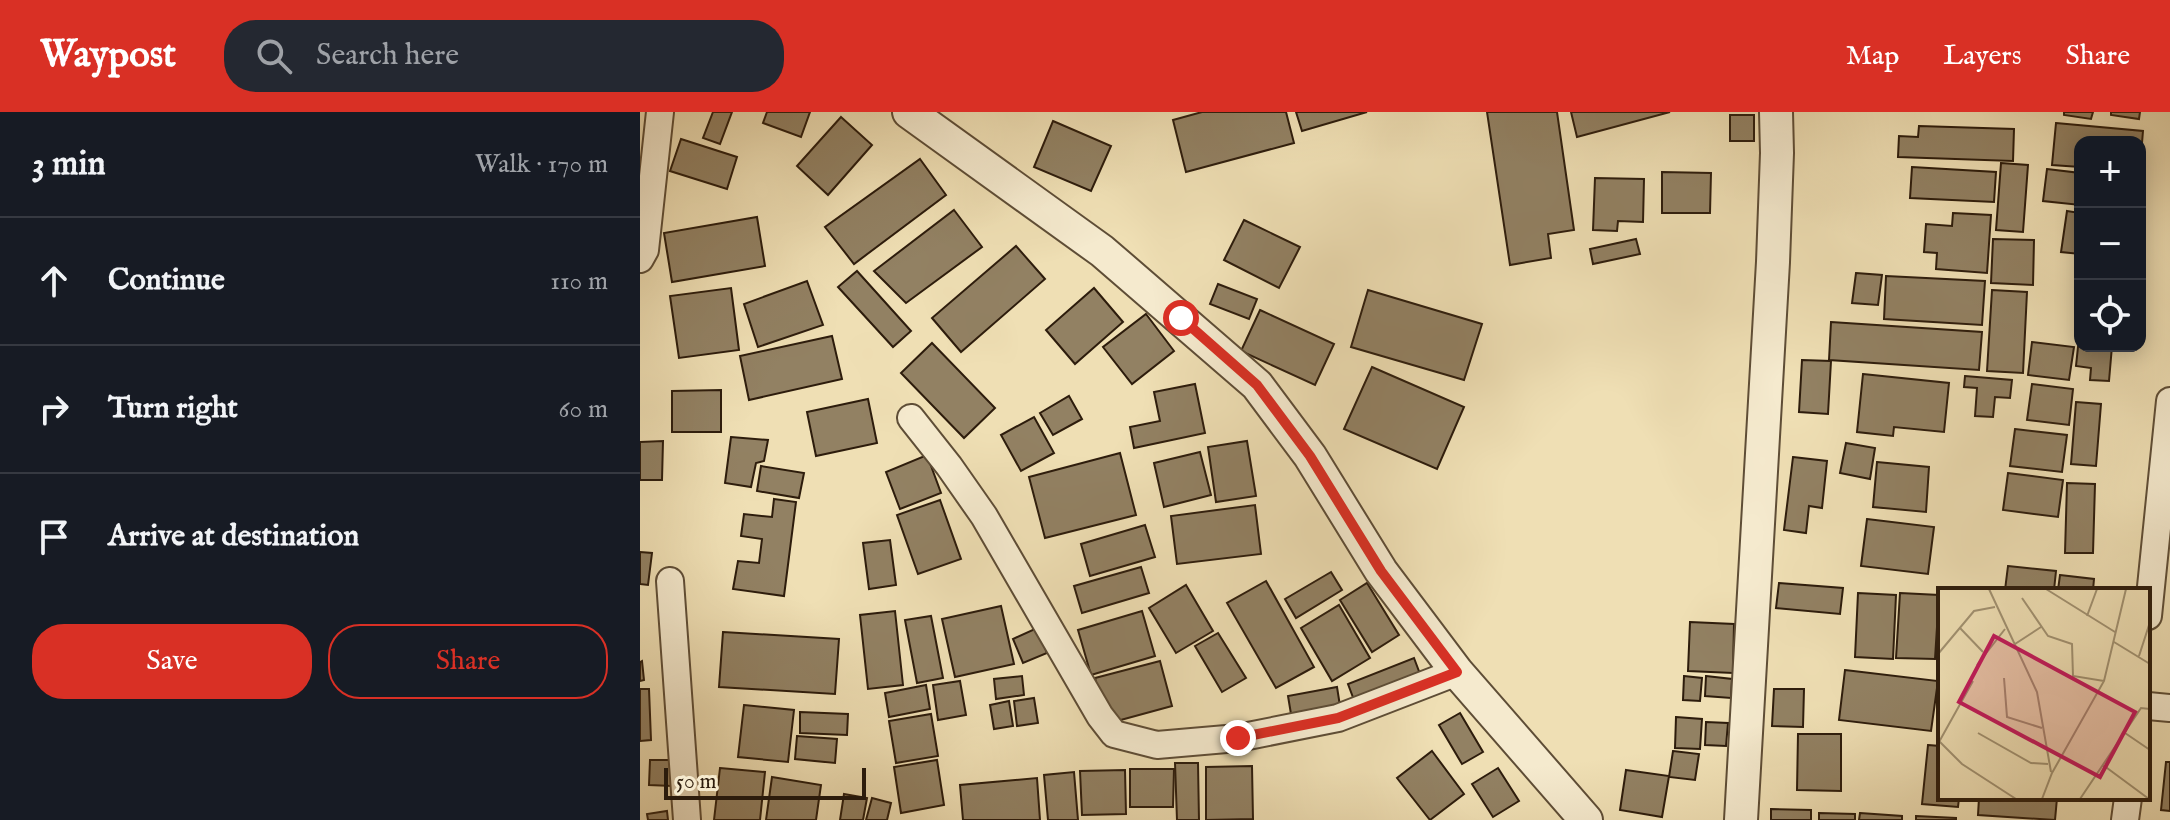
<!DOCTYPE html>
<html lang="en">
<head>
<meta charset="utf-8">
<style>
	body { margin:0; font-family:"IM FELL English",serif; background:#242831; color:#f1f3f6 }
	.controls { position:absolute; right:24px; top:24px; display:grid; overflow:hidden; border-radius:16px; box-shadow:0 4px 20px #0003 }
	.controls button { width:72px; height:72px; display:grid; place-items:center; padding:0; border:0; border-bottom:2px solid #363941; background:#171b24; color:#f1f3f6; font:40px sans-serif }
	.scale { position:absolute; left:24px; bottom:20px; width:202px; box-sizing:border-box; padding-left:8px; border:4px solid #2d1c0c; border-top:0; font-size:22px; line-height:28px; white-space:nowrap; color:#2d1c0c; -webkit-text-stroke:6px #f5eace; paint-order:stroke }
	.stop { position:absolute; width:24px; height:24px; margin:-18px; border:6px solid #d93025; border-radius:50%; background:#fff }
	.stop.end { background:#d93025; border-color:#fff; box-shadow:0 2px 8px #0008 }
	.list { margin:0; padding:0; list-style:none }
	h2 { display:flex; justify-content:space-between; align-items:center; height:104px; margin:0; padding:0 32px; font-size:34px }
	h2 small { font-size:26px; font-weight:400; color:#9ea1a6 }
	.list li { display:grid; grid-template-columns:52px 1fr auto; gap:24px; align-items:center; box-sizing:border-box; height:128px; padding:0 32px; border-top:2px solid #363941 }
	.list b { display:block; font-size:30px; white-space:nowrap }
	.list em { font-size:26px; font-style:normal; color:#9ea1a6 }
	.actions { display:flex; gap:16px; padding:24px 32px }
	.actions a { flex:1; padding:18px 0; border:2px solid #d93025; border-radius:32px; text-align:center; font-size:28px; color:#d93025 }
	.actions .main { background:#d93025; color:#fff }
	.icon { flex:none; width:44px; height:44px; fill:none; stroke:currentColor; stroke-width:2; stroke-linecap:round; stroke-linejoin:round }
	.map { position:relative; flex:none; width:1530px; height:708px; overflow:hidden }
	header { display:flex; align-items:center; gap:48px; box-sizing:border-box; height:112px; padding:0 40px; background:#d93025; color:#fff }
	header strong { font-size:38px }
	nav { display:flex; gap:44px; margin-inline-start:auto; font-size:28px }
	.search { width:560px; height:72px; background:#242831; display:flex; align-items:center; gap:20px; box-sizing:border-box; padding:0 28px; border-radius:32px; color:#9ea1a6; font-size:30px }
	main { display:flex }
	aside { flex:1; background:#171b24 }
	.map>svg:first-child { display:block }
	.building { fill:#928163; stroke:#2d1c0c; stroke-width:2 }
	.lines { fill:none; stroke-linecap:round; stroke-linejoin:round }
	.minor-casing { stroke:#5e4d36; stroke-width:30 }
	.tertiary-casing { stroke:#5e4d36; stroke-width:36 }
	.minor { stroke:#f5eace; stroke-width:26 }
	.tertiary { stroke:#f5eace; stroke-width:32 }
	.route { stroke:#d93025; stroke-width:10 }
	.inset-road { fill:none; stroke:#a19171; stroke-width:2 }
	.view { fill:#c2185b; fill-opacity:0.15; stroke:#c2185b; stroke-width:4 }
	.inset-edge { fill:none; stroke:#2d1c0c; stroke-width:4 }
</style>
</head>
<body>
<header>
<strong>Waypost</strong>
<div class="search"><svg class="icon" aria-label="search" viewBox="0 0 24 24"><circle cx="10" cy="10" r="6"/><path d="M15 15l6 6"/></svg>Search here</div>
<nav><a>Map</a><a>Layers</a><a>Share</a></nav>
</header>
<main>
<aside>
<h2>3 min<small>Walk · 170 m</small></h2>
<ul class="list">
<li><svg class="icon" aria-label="ahead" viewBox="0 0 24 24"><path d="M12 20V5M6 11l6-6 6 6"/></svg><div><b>Continue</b></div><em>110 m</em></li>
<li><svg class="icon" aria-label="right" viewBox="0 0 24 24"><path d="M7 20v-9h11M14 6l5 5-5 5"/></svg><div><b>Turn right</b></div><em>60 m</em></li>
<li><svg class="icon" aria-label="arrive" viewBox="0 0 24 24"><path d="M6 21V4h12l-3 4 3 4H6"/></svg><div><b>Arrive at destination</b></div></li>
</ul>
<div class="actions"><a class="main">Save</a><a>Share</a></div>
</aside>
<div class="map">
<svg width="1530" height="708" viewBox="0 0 1530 708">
	<rect width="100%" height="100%" fill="#efdfb4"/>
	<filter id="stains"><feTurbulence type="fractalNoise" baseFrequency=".0025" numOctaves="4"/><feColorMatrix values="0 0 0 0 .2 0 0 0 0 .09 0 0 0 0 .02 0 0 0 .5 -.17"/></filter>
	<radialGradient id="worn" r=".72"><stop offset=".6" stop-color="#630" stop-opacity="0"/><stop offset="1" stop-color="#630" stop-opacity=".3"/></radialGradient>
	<g class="building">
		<polygon points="73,0 92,0 80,32 63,26"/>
		<polygon points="127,0 170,0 161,25 123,11"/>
		<polygon points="562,0 646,0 654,31 546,60 533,8"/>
		<polygon points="656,0 727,0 662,19"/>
		<polygon points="847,0 917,0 934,118 908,122 911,146 870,153"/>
		<polygon points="931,0 1030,0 937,25"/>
		<polygon points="1424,0 1453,0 1451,7 1424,3"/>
		<polygon points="1471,0 1500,0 1499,7 1471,3"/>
		<rect x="1090" y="3" width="24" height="26"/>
		<polygon points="201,5 232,33 188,83 157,54"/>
		<polygon points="413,9 471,34 451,79 394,55"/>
		<polygon points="1416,11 1503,19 1500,55 1500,30 1440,30 1440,55 1412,53"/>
		<polygon points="1279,14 1374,17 1373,49 1258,45 1259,24 1278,25"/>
		<polygon points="41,27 97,45 87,77 30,59"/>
		<polygon points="280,47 306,83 214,152 185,115"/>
		<polygon points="1361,51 1388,53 1383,120 1356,118"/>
		<polygon points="1272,55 1356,60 1354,90 1270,86"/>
		<polygon points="1407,57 1440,61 1440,93 1403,89"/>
		<polygon points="1022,60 1071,61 1070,101 1022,101"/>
		<polygon points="955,66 1004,67 1003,110 978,109 977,119 953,118"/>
		<polygon points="314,98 342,135 266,191 234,159"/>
		<polygon points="1427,99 1440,101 1440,142 1421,140"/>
		<polygon points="1313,101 1351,103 1347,161 1296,157 1297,141 1284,140 1286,112 1312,114"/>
		<polygon points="117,105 125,154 32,170 24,121"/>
		<polygon points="604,108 660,135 639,176 584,148"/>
		<polygon points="996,127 1000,142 953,152 950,137"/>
		<polygon points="1353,127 1394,128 1393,173 1351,171"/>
		<polygon points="376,134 405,167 321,240 292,206"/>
		<polygon points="217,159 271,219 253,235 198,175"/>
		<polygon points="1216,161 1242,163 1238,193 1212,191"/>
		<polygon points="1246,164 1345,169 1342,213 1244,207"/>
		<polygon points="167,169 183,213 118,235 104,192"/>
		<polygon points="578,172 617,187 609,207 570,192"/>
		<polygon points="91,176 99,238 39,246 30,184"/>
		<polygon points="454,176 483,210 435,252 406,218"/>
		<polygon points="728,178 842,212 824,268 711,235"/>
		<polygon points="1352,178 1387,180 1383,261 1347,259"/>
		<polygon points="620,198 694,232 675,273 601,239"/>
		<polygon points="506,202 534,239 492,272 463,235"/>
		<polygon points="1191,210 1342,220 1339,258 1189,248"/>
		<polygon points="1440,216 1440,234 1472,234 1469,269 1450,268 1451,256 1436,254"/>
		<polygon points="192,224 202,267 109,288 100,244"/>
		<polygon points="1392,230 1434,235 1429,268 1388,263"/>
		<polygon points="292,231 355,296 324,326 261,261"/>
		<polygon points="1162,248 1191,249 1188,302 1159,300"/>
		<polygon points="732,255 824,295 797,357 704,317"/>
		<polygon points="1223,262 1309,271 1304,320 1254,315 1253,324 1217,320"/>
		<polygon points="1325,264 1372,268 1370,286 1355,285 1353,305 1335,304 1337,276 1324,275"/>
		<polygon points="555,272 565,321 494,336 490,315 520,309 514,280"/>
		<polygon points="1392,272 1433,277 1429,313 1387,308"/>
		<polygon points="81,278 81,320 32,320 32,279"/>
		<polygon points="429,284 442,307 413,323 400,301"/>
		<polygon points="228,287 237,331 176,344 167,300"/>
		<polygon points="1436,290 1461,292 1456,354 1431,352"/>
		<polygon points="394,305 414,341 381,359 361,323"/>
		<polygon points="1375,317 1427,323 1422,360 1370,354"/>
		<polygon points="91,325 128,328 124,349 116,351 111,375 85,371"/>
		<polygon points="23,329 22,368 0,368 0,330"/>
		<polygon points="607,329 616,384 576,390 568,335"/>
		<polygon points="1206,331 1235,336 1230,367 1200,361"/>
		<polygon points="560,340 571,383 524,395 514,351"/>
		<polygon points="480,341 496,403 405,426 389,365"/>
		<polygon points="287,343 301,381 260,397 246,360"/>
		<polygon points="1153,345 1187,349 1182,396 1169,394 1166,421 1144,418"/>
		<polygon points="1237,350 1289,355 1286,400 1233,395"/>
		<polygon points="121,354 164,361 159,386 117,379"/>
		<polygon points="1368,361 1423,368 1418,405 1363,398"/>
		<polygon points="1427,371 1455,372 1453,441 1425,441"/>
		<polygon points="134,387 156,390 144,484 93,477 98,449 119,451 122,427 101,424 104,402 132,405"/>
		<polygon points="300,388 321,447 278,462 257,403"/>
		<polygon points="615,393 621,442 537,452 531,404"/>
		<polygon points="1227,407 1294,415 1288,462 1221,454"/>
		<polygon points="505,413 515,445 450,464 441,432"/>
		<polygon points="250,428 256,473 229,477 223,431"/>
		<polygon points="0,440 12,441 8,473 0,472"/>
		<polygon points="1368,454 1416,459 1414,478 1365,478"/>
		<polygon points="501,455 509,481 442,501 434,474"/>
		<polygon points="691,460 702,478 656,506 645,487"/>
		<polygon points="1420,463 1454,467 1453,478 1418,478"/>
		<polygon points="626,469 674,555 636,576 587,491"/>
		<polygon points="727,471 759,523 732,540 700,488"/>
		<polygon points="1139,471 1203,476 1200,502 1136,496"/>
		<polygon points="546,473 573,519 536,541 509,496"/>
		<polygon points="1218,481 1256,483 1253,547 1215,545"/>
		<polygon points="1260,481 1299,483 1295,547 1256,546"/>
		<polygon points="699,493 730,546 692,569 661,516"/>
		<polygon points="361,494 374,552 315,565 302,507"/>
		<polygon points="255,499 263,573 228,577 220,503"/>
		<polygon points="502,499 515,544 451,563 438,518"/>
		<polygon points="291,504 303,566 277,571 265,508"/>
		<polygon points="1050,510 1094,512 1093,561 1048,559"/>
		<polygon points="397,516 407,541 383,551 373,527"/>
		<polygon points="83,520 199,527 195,582 79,575"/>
		<polygon points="578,521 606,566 582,580 555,534"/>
		<polygon points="774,546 783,570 717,596 708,572"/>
		<polygon points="2,549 4,568 0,569 0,550"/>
		<polygon points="520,549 532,594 466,612 455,566"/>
		<polygon points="1205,558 1298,569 1291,619 1199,608"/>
		<polygon points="382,564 384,583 356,587 354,567"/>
		<polygon points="1044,564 1062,566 1060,589 1043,588"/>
		<polygon points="1066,564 1092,567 1091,586 1065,584"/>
		<polygon points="320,569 326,603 298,608 293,573"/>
		<polygon points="286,573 290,597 249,605 245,581"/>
		<polygon points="697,575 700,594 651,602 648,584"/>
		<polygon points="0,577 9,577 11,628 0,629"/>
		<polygon points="1134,577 1164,577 1163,615 1132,614"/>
		<polygon points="394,586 398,611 377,614 374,589"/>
		<polygon points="369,589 373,614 354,617 350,593"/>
		<polygon points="104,593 154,598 148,650 98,645"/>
		<polygon points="160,600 208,602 207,623 160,621"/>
		<polygon points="820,601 843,640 822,652 799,613"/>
		<polygon points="291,602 298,644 256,651 249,609"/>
		<polygon points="1036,605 1062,607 1060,637 1035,636"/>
		<polygon points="1066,610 1088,611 1086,634 1065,633"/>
		<polygon points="1158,622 1201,622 1201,679 1157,678"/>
		<polygon points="157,624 197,627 195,651 155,647"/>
		<polygon points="1288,633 1300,634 1300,686 1319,686 1318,695 1282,692"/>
		<polygon points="792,639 824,682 790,708 757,666"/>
		<polygon points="1033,639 1059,642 1055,668 1029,665"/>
		<polygon points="10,648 33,648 32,674 9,673"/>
		<polygon points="297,648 304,693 261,701 254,655"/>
		<polygon points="1526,650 1530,650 1530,699 1521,698"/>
		<polygon points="535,651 558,651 559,708 537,708"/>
		<polygon points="612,654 613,707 566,708 566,655"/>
		<polygon points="80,656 125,660 120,708 74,708"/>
		<polygon points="858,656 879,689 853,705 832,672"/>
		<polygon points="490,657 534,657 533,695 490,695"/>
		<polygon points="485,658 486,702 442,703 440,659"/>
		<polygon points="986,658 1029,664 1022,705 980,698"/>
		<polygon points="434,660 438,708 408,708 404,663"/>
		<polygon points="132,665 181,673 176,708 126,708"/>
		<polygon points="397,666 400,708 323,708 320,673"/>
		<polygon points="204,682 227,686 223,708 200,708"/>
		<polygon points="232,686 251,691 247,708 226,708"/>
		<polygon points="1339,686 1417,686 1415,708 1338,703"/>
		<polygon points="1131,697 1171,698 1171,708 1131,708"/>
		<polygon points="27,699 28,708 8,708 7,702"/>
		<polygon points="1179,701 1215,702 1215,708 1179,708"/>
		<polygon points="1220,701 1262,704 1262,708 1219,708"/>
		<polygon points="1276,704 1316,706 1316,708 1276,708"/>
	</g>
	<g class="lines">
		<defs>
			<g id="minor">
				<polyline points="0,147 5,138 20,0"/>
				<polyline points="271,306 309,354 344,404 460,604 474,622 517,633 598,626 698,606 817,560"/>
				<polyline points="30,469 47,708"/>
				<polyline points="1508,504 1530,289"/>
				<polyline points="1508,594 1530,596"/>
				<polyline points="1485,708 1488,686"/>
			</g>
			<g id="tertiary">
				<polyline points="269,0 462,139 617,273 670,344 741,459 817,560 946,708"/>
				<polyline points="1101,708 1133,150 1137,41 1136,0"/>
			</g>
		</defs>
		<use href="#minor" class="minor-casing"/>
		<use href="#tertiary" class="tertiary-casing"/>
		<use href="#minor" class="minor"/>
		<use href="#tertiary" class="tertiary"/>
	</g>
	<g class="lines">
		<polyline class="route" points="541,206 617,273 670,344 741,459 817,560 698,606 598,626"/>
	</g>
	<g transform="translate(1298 476)">
		<rect width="212" height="212" fill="#efdfb4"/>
		<path class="inset-road" d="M51,1L99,104L113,184M108,1L177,44M84,10L110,48L134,56L135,88L166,93M149,28L159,1M22,40L45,64M176,54L212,76M77,56L103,39M0,66L36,23L57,19M201,68L212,34M39,77L67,41M66,90L69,129L104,140M40,145L93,175L110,176M187,145L212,162M1,153L24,176L78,211M1,154L35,93M165,177L211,211M104,211L114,185L166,93L188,1M142,211L203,120L212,121"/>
		<path class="view" d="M56,48L197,124L162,189L21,114Z"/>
		<rect width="212" height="212" class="inset-edge"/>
	</g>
	<rect width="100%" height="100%" filter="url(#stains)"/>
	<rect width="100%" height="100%" fill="url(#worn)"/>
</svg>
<div class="controls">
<button>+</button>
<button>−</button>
<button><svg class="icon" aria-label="locate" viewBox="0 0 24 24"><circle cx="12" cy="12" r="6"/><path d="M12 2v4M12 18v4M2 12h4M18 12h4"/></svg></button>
</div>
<div class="scale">50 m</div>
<div class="stop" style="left:541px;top:206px"></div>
<div class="stop end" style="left:598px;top:626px"></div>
</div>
</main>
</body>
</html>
